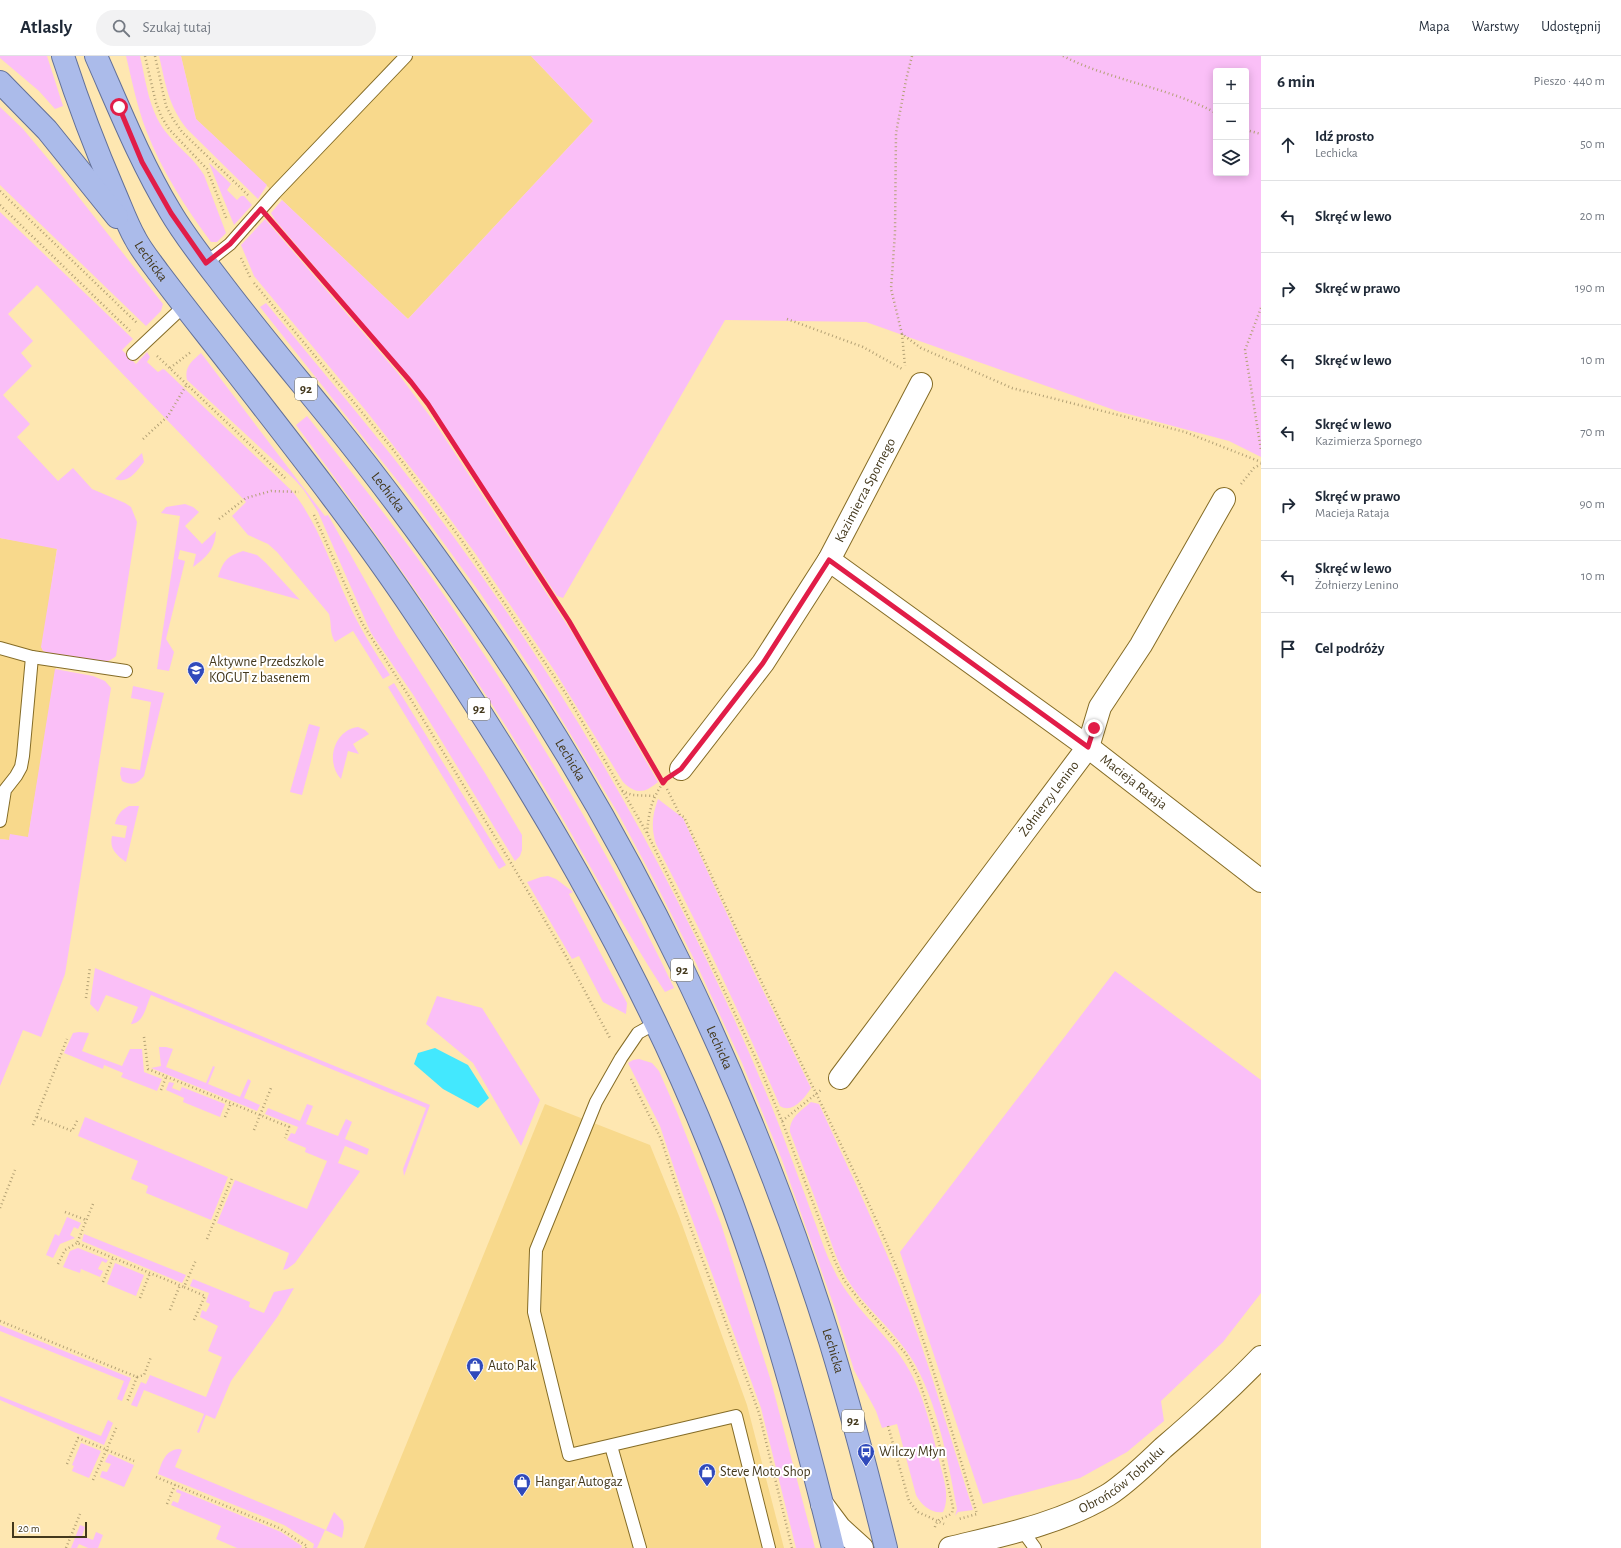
<!DOCTYPE html>
<html lang="pl">
<head>
<meta charset="utf-8">
<style>
	body { margin:0; font-family:"Alegreya Sans",sans-serif; background:#f2f2f3; color:#1f2937 }
	.controls { position:absolute; right:12px; top:12px; display:grid; overflow:hidden; border-radius:4px; box-shadow:0 2px 10px #0003 }
	.controls button { width:36px; height:36px; display:grid; place-items:center; padding:0; border:0; border-bottom:1px solid #e0e1e3; background:#fff; color:#1f2937; font:20px sans-serif }
	.scale { position:absolute; left:12px; bottom:10px; width:75px; box-sizing:border-box; padding-left:4px; border:2px solid #43381c; border-top:0; font-size:11px; line-height:14px; white-space:nowrap; color:#43381c; -webkit-text-stroke:3px #fff; paint-order:stroke }
	.stop { position:absolute; width:12px; height:12px; margin:-9px; border:3px solid #e11d48; border-radius:50%; background:#fff }
	.stop.end { background:#e11d48; border-color:#fff; box-shadow:0 1px 4px #0008 }
	.list { margin:0; padding:0; list-style:none }
	h2 { display:flex; justify-content:space-between; align-items:center; height:52px; margin:0; padding:0 16px; font-size:17px }
	h2 small { font-size:13px; font-weight:400; color:#747a83 }
	.list li { display:grid; grid-template-columns:26px 1fr auto; gap:12px; align-items:center; box-sizing:border-box; height:72px; padding:0 16px; border-top:1px solid #e0e1e3 }
	.list b { display:block; font-size:15px; white-space:nowrap }
	.list p { margin:0; font-size:13px; white-space:nowrap; color:#747a83 }
	.list em { font-size:13px; font-style:normal; color:#747a83 }
	.icon { flex:none; width:22px; height:22px; fill:none; stroke:currentColor; stroke-width:2; stroke-linecap:round; stroke-linejoin:round }
	.map { position:relative; flex:none; width:1261px; height:1492px; overflow:hidden }
	header { display:flex; align-items:center; gap:24px; box-sizing:border-box; height:56px; padding:0 20px; background:#fff; border-bottom:1px solid #e0e1e3 }
	header strong { font-size:19px }
	nav { display:flex; gap:22px; margin-inline-start:auto; font-size:14px }
	.search { width:280px; height:36px; background:#f2f2f3; display:flex; align-items:center; gap:10px; box-sizing:border-box; padding:0 14px; border-radius:22px; color:#747a83; font-size:15px }
	main { display:flex }
	aside { flex:1; background:#fff }
	.map>svg:first-child { display:block }
	.built { fill:#f8d98c }
	.green { fill:#fabff7; fill-rule:evenodd }
	.water { fill:#43e8fe }
	.lines { fill:none; stroke-linecap:round; stroke-linejoin:round }
	.service-casing { stroke:#856c26; stroke-width:14 }
	.minor-casing { stroke:#856c26; stroke-width:24 }
	.primary-casing { stroke:#627099; stroke-width:24 }
	.path { stroke:#b3a175; stroke-width:2.5; stroke-dasharray:1 3; stroke-linecap:butt }
	.service { stroke:#fff; stroke-width:12 }
	.minor { stroke:#fff; stroke-width:22 }
	.primary { stroke:#abbbea; stroke-width:22 }
	.route { stroke:#e11d48; stroke-width:5 }
	.labels { text-anchor:middle; dominant-baseline:central; stroke-width:4; stroke-linejoin:round; paint-order:stroke }
	.shield { fill:#fff; stroke:#7b7460; stroke-width:1 }
	.shield-label { font-size:13px; font-weight:bold; fill:#43381c }
	.street-label { font-size:14px; fill:#43381c; stroke:#fff }
	.poi-label { font-size:14px; fill:#43381c; stroke:#fff; text-anchor:start }
</style>
</head>
<body>
<header>
<strong>Atlasly</strong>
<div class="search"><svg class="icon" aria-label="search" viewBox="0 0 24 24"><circle cx="10" cy="10" r="6"/><path d="M15 15l6 6"/></svg>Szukaj tutaj</div>
<nav><a>Mapa</a><a>Warstwy</a><a>Udostępnij</a></nav>
</header>
<main>
<div class="map">
<svg width="1261" height="1492" viewBox="0 0 1261 1492">
	<rect width="100%" height="100%" fill="#fee7b1"/>
	<g class="built">
		<polygon points="181,0 531,0 593,65 408,263 196,63"/>
		<polygon points="0,482 57,492 42,593 45,596 58,599 37,728 28,782 10,779 9,784 0,783"/>
		<polygon points="545,1048 650,1089 679,1160 747,1349 784,1492 364,1492"/>
	</g>
	<g class="green">
		<polygon points="0,0 47,0 63,50 55,53 39,35 0,2"/>
		<path d="M126,0H140C146,26 149,54 165,75C177,91 194,102 204,119L226,177L217,186H211C185,151 162,115 146,74C137,50 132,25 126,0Z"/>
		<path d="M159,0H181L196,63L267,129L258,143L187,73C168,49 166,29 159,0Z"/>
		<path d="M531,0H1261V401L1229,385L1117,355L866,266L725,264L563,542L557,540L422,337L275,164L271,157L282,144L408,263L593,65ZM1216,15H1246V117H1216Z"/>
		<polygon points="0,51 23,73 59,116 163,248 161,255 146,270 0,129"/>
		<polygon points="209,107 231,128 227,134 237,144 241,140 244,140 252,149 234,169"/>
		<path d="M0,156L133,283L122,294L136,308L147,296L150,301L147,306L158,316L163,313L165,314L292,435C318,467 330,507 347,544C359,571 374,595 390,619L383,623L353,575L335,586C329,576 332,568 329,558L277,496L268,488L248,479L232,460L246,446L37,229L8,258L33,285L21,297L32,310L3,339L30,368L17,381L58,425L73,412L92,433L125,447L131,451L137,466L116,600C111,604 107,606 101,606C89,605 55,599 43,595L41,591L57,493L0,482Z"/>
		<path d="M265,163L397,316L435,367L573,578L658,726C645,737 636,739 623,726L554,614L475,497L439,448L367,356L254,220L241,189Z"/>
		<path d="M266,247C321,314 378,380 430,449C523,572 607,706 677,844C714,917 749,992 779,1069C790,1099 802,1130 813,1161C820,1179 825,1197 834,1214C849,1246 877,1269 898,1297C922,1328 931,1371 940,1408C944,1424 950,1441 943,1456C932,1458 921,1449 916,1439L897,1368L882,1372L876,1355L854,1314L835,1253L782,1104L742,1007L696,907L655,826L619,759L535,619L480,537L408,438L260,251Z"/>
		<path d="M201,297L325,460L328,459L396,579L485,717L522,779V794L520,800L515,805L414,640L371,577L318,456L303,433L294,423L187,324C184,311 192,305 201,297Z"/>
		<path d="M307,360C356,422 406,483 450,548C534,670 610,798 674,932L665,936C624,873 589,807 551,743C473,613 386,490 296,369Z"/>
		<path d="M142,397L144,406C136,416 128,428 115,423Z"/>
		<path d="M185,448L193,451L199,456L185,470L202,488L216,475C215,493 207,501 193,511L196,498L180,494L178,503L185,505L166,583L174,596L169,615L157,613L180,460L161,457L166,451Z"/>
		<path d="M243,495L257,499L266,507L300,544L218,521C223,505 227,500 243,495Z"/>
		<polygon points="55,613 93,620 105,625 111,632 65,918 41,981 23,974 0,1030 0,783 9,784 10,778 28,781"/>
		<polygon points="394,627 506,809 499,813 388,631"/>
		<path d="M133,630L164,637L144,720C137,728 133,730 122,725L120,718L121,711L140,714L151,646L131,642Z"/>
		<polygon points="309,668 320,671 302,739 290,736"/>
		<path d="M358,671L365,674L369,678L353,688L359,698L348,695L341,723C325,706 334,674 358,671Z"/>
		<path d="M658,743L683,762L750,908L811,1032C805,1042 792,1058 780,1050C742,961 701,874 656,788C651,772 652,760 658,743Z"/>
		<path d="M129,750H139L126,806C116,799 109,792 112,780L125,782L127,770L115,768C117,759 121,754 129,750Z"/>
		<polygon points="548,820 556,823 573,836 569,838 627,947 626,958 603,946 579,900 572,903 527,826 541,821"/>
		<path d="M95,912L430,1049L404,1120L403,1113L426,1052L151,939C146,950 144,967 131,968L138,951L106,939L98,956L90,948Z"/>
		<polygon points="1115,915 1261,1024 1261,1237 1223,1286 1161,1345 1164,1365 1127,1396 1080,1422 983,1448 900,1196"/>
		<polygon points="437,940 482,952 540,1044 521,1090 473,1007 426,968"/>
		<polygon points="79,976 89,977 82,995 122,1010 130,993 142,993 144,1016 162,1023 157,1035 121,1021 123,1017 104,1009 103,1013 64,997 73,977"/>
		<polygon points="159,991 166,991 173,993 166,1011 206,1027 213,1010 215,1011 208,1028 240,1041 248,1023 251,1025 244,1042 260,1049 257,1055 151,1012 161,1010"/>
		<polygon points="639,1003 652,1007 659,1015 677,1056 721,1168 771,1325 815,1492 796,1492 761,1352 681,1133 660,1070 628,1007 633,1004"/>
		<polygon points="169,1026 174,1027 172,1032 180,1035 182,1031 225,1048 220,1061 183,1046 184,1042 166,1034"/>
		<path d="M811,1046L819,1048C850,1116 883,1184 909,1254C933,1320 952,1387 973,1454L958,1456L955,1460L957,1453C948,1405 935,1332 905,1293C887,1268 863,1249 847,1223C837,1206 831,1185 824,1167C813,1136 801,1106 790,1076C789,1062 801,1055 811,1046Z"/>
		<polygon points="307,1048 313,1050 306,1068 338,1080 346,1063 352,1066 345,1083 369,1093 367,1099 345,1090 338,1107 360,1115 359,1117 295,1207 287,1213 283,1214 289,1197 217,1167 235,1124 307,1153 327,1105 305,1096 306,1092 287,1084 291,1077 295,1078 298,1071 265,1058 268,1052 300,1065"/>
		<polygon points="85,1061 228,1121 211,1164 146,1137 148,1130 131,1123 138,1105 78,1080"/>
		<polygon points="67,1161 81,1167 78,1173 74,1171 70,1179 75,1182 60,1188 53,1202 46,1199 55,1178 59,1180"/>
		<polygon points="84,1178 186,1219 182,1227 82,1185"/>
		<polygon points="78,1192 108,1204 106,1207 102,1205 98,1213 103,1215 100,1221 81,1213 80,1217 63,1211 70,1195"/>
		<polygon points="115,1207 144,1219 136,1240 107,1228"/>
		<polygon points="193,1223 250,1246 249,1251 264,1257 274,1236 294,1232 278,1260 231,1325 215,1363 206,1359 199,1377 197,1376 204,1358 144,1334 137,1351 131,1349 141,1326 146,1328 150,1319 206,1341 222,1301 208,1295 218,1270 200,1261 202,1254 206,1256 210,1248 206,1246 209,1237 190,1230"/>
		<polygon points="0,1269 131,1322 122,1345 117,1343 124,1325 0,1275"/>
		<polygon points="0,1340 101,1380 108,1364 113,1367 104,1389 0,1344"/>
		<polygon points="81,1387 101,1395 89,1422 72,1415 74,1410 72,1409"/>
		<path d="M179,1393L182,1394L175,1411L326,1474L334,1456L343,1465L344,1472L342,1482L325,1474L317,1492H313L314,1488L284,1469L158,1418C162,1406 165,1394 179,1393Z"/>
		<polygon points="109,1398 134,1409 124,1431 100,1421 102,1415 107,1416 111,1408 105,1406"/>
		<polygon points="177,1433 281,1476 302,1490 301,1492 237,1492 216,1483 221,1470 171,1449 173,1445 178,1447 181,1438 176,1436"/>
		<polygon points="80,1469 85,1471 82,1480 93,1484 96,1476 103,1479 98,1492 88,1492 79,1488 77,1492 71,1492"/>
	</g>
	<polygon class="water" points="435,992 468,1009 489,1042 478,1052 443,1033 414,1008 418,997"/>
	<g class="lines">
		<defs>
			<g id="service">
				<polyline points="206,207 230,188 275,137 406,0"/>
				<polyline points="133,298 184,250"/>
				<polyline points="0,592 32,601 126,615"/>
				<polyline points="0,765 5,734 16,720 21,711 23,700 32,601"/>
				<polyline points="656,967 638,977 621,1002 596,1046 536,1194 534,1256 569,1399 736,1360 769,1492"/>
				<polyline points="611,1390 640,1492"/>
				<polyline points="1022,1474 1035,1492"/>
			</g>
			<g id="minor">
				<path id="s1" d="M829,504L1088,691L1261,825"/>
				<path id="s2" d="M681,713L763,607L829,504L921,328"/>
				<path id="s3" d="M840,1022L1088,691L1100,651L1141,589L1224,443"/>
				<polyline points="822,1448 840,1472 862,1492"/>
				<path id="s4" d="M950,1492C1003,1479 1060,1468 1108,1439C1128,1426 1146,1408 1163,1392C1197,1363 1230,1333 1261,1301"/>
			</g>
			<g id="primary">
				<path id="s5" d="M63,0C78,46 95,91 114,135C121,151 127,168 135,182C141,194 151,206 159,217C183,249 208,280 232,311C295,392 358,472 415,557C530,727 635,903 711,1093C763,1222 800,1357 833,1492"/>
				<path id="s6" d="M96,0C119,52 140,105 170,155C184,179 202,202 219,224C255,272 294,318 332,365C384,429 433,496 480,564C632,784 750,1030 830,1285C851,1354 869,1423 886,1492"/>
				<polyline points="0,26 47,74 117,161"/>
			</g>
		</defs>
		<use href="#service" class="service-casing"/>
		<use href="#minor" class="minor-casing"/>
		<use href="#primary" class="primary-casing"/>
		<g class="path">
			<polyline points="145,0 156,47 161,60 169,73 207,113 227,164"/>
			<polyline points="155,0 166,50 173,63 182,76 248,139"/>
			<polyline points="912,0 906,24 896,77 895,177 891,233 902,278 921,292 1012,332 1185,376 1261,406"/>
			<path d="M1063,0C1112,25 1168,31 1216,57"/>
			<polyline points="1246,74 1261,78"/>
			<polyline points="0,135 138,268"/>
			<polyline points="0,149 130,275"/>
			<polyline points="273,166 411,326 427,348 569,565 657,717"/>
			<polyline points="241,202 251,223"/>
			<path d="M254,227L391,391L460,482L566,638L647,777L721,928L757,1005L782,1065L835,1205L844,1224L860,1245L906,1298L918,1321L938,1382L953,1452L952,1457C942,1465 938,1459 934,1474"/>
			<polyline points="1261,252 1245,294 1261,394"/>
			<polyline points="787,263 863,291 904,314"/>
			<polyline points="902,278 905,310"/>
			<polyline points="157,300 285,422"/>
			<polyline points="170,312 191,296"/>
			<polyline points="143,383 168,360 187,328"/>
			<polyline points="1241,428 1254,412 1261,408"/>
			<polyline points="314,459 362,567 410,642 511,807 567,902 611,984"/>
			<polyline points="219,463 246,442 271,435 299,436"/>
			<path d="M667,733L680,759L684,761C707,810 729,858 752,906C797,1001 846,1094 888,1191C925,1277 949,1368 977,1458L959,1463"/>
			<polyline points="622,735 632,739 654,740"/>
			<path d="M647,777C649,756 651,744 663,727"/>
			<polyline points="86,942 90,911"/>
			<polyline points="144,981 148,1013 289,1071 285,1082"/>
			<polyline points="631,1023 661,1083 685,1156 759,1357 792,1492"/>
			<polyline points="161,1034 166,1021"/>
			<polyline points="37,1061 72,1075 78,1063"/>
			<polyline points="225,1061 231,1047"/>
			<polyline points="782,1065 821,1034"/>
			<polyline points="33,1069 67,983"/>
			<polyline points="254,1074 271,1032"/>
			<polyline points="93,1148 77,1187 184,1231"/>
			<polyline points="0,1152 15,1114"/>
			<polyline points="65,1156 86,1164"/>
			<polyline points="207,1183 232,1122"/>
			<polyline points="58,1208 65,1194 77,1187"/>
			<polyline points="103,1226 113,1202"/>
			<polyline points="140,1242 150,1217"/>
			<polyline points="170,1254 180,1229"/>
			<polyline points="194,1264 205,1240 184,1231 196,1204"/>
			<polyline points="0,1265 137,1321 127,1346"/>
			<polyline points="137,1321 144,1319 151,1301"/>
			<polyline points="888,1370 909,1445 918,1456 944,1468"/>
			<polyline points="67,1408 78,1382 134,1405"/>
			<polyline points="156,1421 279,1472 307,1490 306,1492"/>
			<polyline points="93,1424 117,1370"/>
			<polyline points="167,1448 175,1429"/>
			<polyline points="66,1492 80,1458"/>
		</g>
		<use href="#service" class="service"/>
		<use href="#minor" class="minor"/>
		<use href="#primary" class="primary"/>
	</g>
	<g class="lines">
		<polyline class="route" points="119,51 142,106 171,157 206,207 230,188 261,153 411,326 428,348 569,565 663,727 666,723 681,713 763,607 829,504 1088,691 1094,672"/>
	</g>
	<defs>
		<symbol id="school-pin" viewBox="-11 -11 22 30"><path d="M0 17L-7.5 6A9.5 9.5 0 1 1 7.5 6Z" fill="#304abb" stroke="#fff"/><path d="M0-5L7-2L0 1L-7-2ZM-4 1L0 2.5L4 1V4Q0 6-4 4Z" fill="#fff"/></symbol>
		<symbol id="shop-pin" viewBox="-11 -11 22 30"><path d="M0 17L-7.5 6A9.5 9.5 0 1 1 7.5 6Z" fill="#304abb" stroke="#fff"/><path d="M-5-2.5h2.3a2.7 3.5 0 0 1 5.4 0H5L5.5 6h-11ZM-1.5-2.5h3a1.5 2.3 0 0 0-3 0Z" fill="#fff"/></symbol>
		<symbol id="bus-pin" viewBox="-11 -11 22 30"><path d="M0 17L-7.5 6A9.5 9.5 0 1 1 7.5 6Z" fill="#304abb" stroke="#fff"/><path d="M-5-6H5V4H4V6H2V4H-2V6H-4V4H-5ZM-3.5-4V0h7V-4ZM-3.5 1.2v1.5H-2V1.2ZM2 1.2v1.5H3.5V1.2Z" fill="#fff"/></symbol>
	</defs>
	<g fill-rule="evenodd">
		<use href="#school-pin" x="186" y="604" width="20" height="27"/>
		<use href="#shop-pin" x="465" y="1300" width="20" height="27"/>
		<use href="#bus-pin" x="856" y="1386" width="20" height="27"/>
		<use href="#shop-pin" x="697" y="1406" width="20" height="27"/>
		<use href="#shop-pin" x="512" y="1416" width="20" height="27"/>
	</g>
	<g class="labels">
		<g class="shield">
			<rect x="295" y="322" width="22" height="22" rx="3"/>
			<rect x="468" y="642" width="22" height="22" rx="3"/>
			<rect x="671" y="903" width="22" height="22" rx="3"/>
			<rect x="842" y="1354" width="22" height="22" rx="3"/>
		</g>
		<g class="shield-label">
			<text x="306" y="333">92</text>
			<text x="479" y="653">92</text>
			<text x="682" y="914">92</text>
			<text x="853" y="1365">92</text>
		</g>
		<g class="street-label">
			<text stroke="none"><textPath href="#s5" startOffset="224">Lechicka</textPath></text>
			<text stroke="none"><textPath href="#s2" startOffset="335">Kazimierza Spornego</textPath></text>
			<text stroke="none"><textPath href="#s6" startOffset="528">Lechicka</textPath></text>
			<text stroke="none"><textPath href="#s6" startOffset="852">Lechicka</textPath></text>
			<text stroke="none"><textPath href="#s1" startOffset="377">Macieja Rataja</textPath></text>
			<text stroke="none"><textPath href="#s3" startOffset="349">Żołnierzy Lenino</textPath></text>
			<text stroke="none"><textPath href="#s6" startOffset="1176">Lechicka</textPath></text>
			<text stroke="none"><textPath href="#s6" startOffset="1500">Lechicka</textPath></text>
			<text stroke="none"><textPath href="#s4" startOffset="187">Obrońców Tobruku</textPath></text>
		</g>
		<g class="poi-label">
			<text x="209" y="606">Aktywne Przedszkole<tspan x="209" dy="16">KOGUT z basenem</tspan></text>
			<text x="488" y="1310">Auto Pak</text>
			<text x="879" y="1396">Wilczy Młyn</text>
			<text x="720" y="1416">Steve Moto Shop</text>
			<text x="535" y="1426">Hangar Autogaz</text>
		</g>
	</g>
</svg>
<div class="controls">
<button>+</button>
<button>−</button>
<button><svg class="icon" aria-label="layers" viewBox="0 0 24 24"><path d="M12 4l9 5-9 5-9-5zM3 14l9 5 9-5"/></svg></button>
</div>
<div class="scale">20 m</div>
<div class="stop" style="left:119px;top:51px"></div>
<div class="stop end" style="left:1094px;top:672px"></div>
</div>
<aside>
<h2>6 min<small>Pieszo · 440 m</small></h2>
<ul class="list">
<li><svg class="icon" aria-label="ahead" viewBox="0 0 24 24"><path d="M12 20V5M6 11l6-6 6 6"/></svg><div><b>Idź prosto</b><p>Lechicka</p></div><em>50 m</em></li>
<li><svg class="icon" aria-label="left" viewBox="0 0 24 24"><path d="M17 20v-9H6M10 6l-5 5 5 5"/></svg><div><b>Skręć w lewo</b></div><em>20 m</em></li>
<li><svg class="icon" aria-label="right" viewBox="0 0 24 24"><path d="M7 20v-9h11M14 6l5 5-5 5"/></svg><div><b>Skręć w prawo</b></div><em>190 m</em></li>
<li><svg class="icon" aria-label="left" viewBox="0 0 24 24"><path d="M17 20v-9H6M10 6l-5 5 5 5"/></svg><div><b>Skręć w lewo</b></div><em>10 m</em></li>
<li><svg class="icon" aria-label="left" viewBox="0 0 24 24"><path d="M17 20v-9H6M10 6l-5 5 5 5"/></svg><div><b>Skręć w lewo</b><p>Kazimierza Spornego</p></div><em>70 m</em></li>
<li><svg class="icon" aria-label="right" viewBox="0 0 24 24"><path d="M7 20v-9h11M14 6l5 5-5 5"/></svg><div><b>Skręć w prawo</b><p>Macieja Rataja</p></div><em>90 m</em></li>
<li><svg class="icon" aria-label="left" viewBox="0 0 24 24"><path d="M17 20v-9H6M10 6l-5 5 5 5"/></svg><div><b>Skręć w lewo</b><p>Żołnierzy Lenino</p></div><em>10 m</em></li>
<li><svg class="icon" aria-label="arrive" viewBox="0 0 24 24"><path d="M6 21V4h12l-3 4 3 4H6"/></svg><div><b>Cel podróży</b></div></li>
</ul>
</aside>
</main>
</body>
</html>
